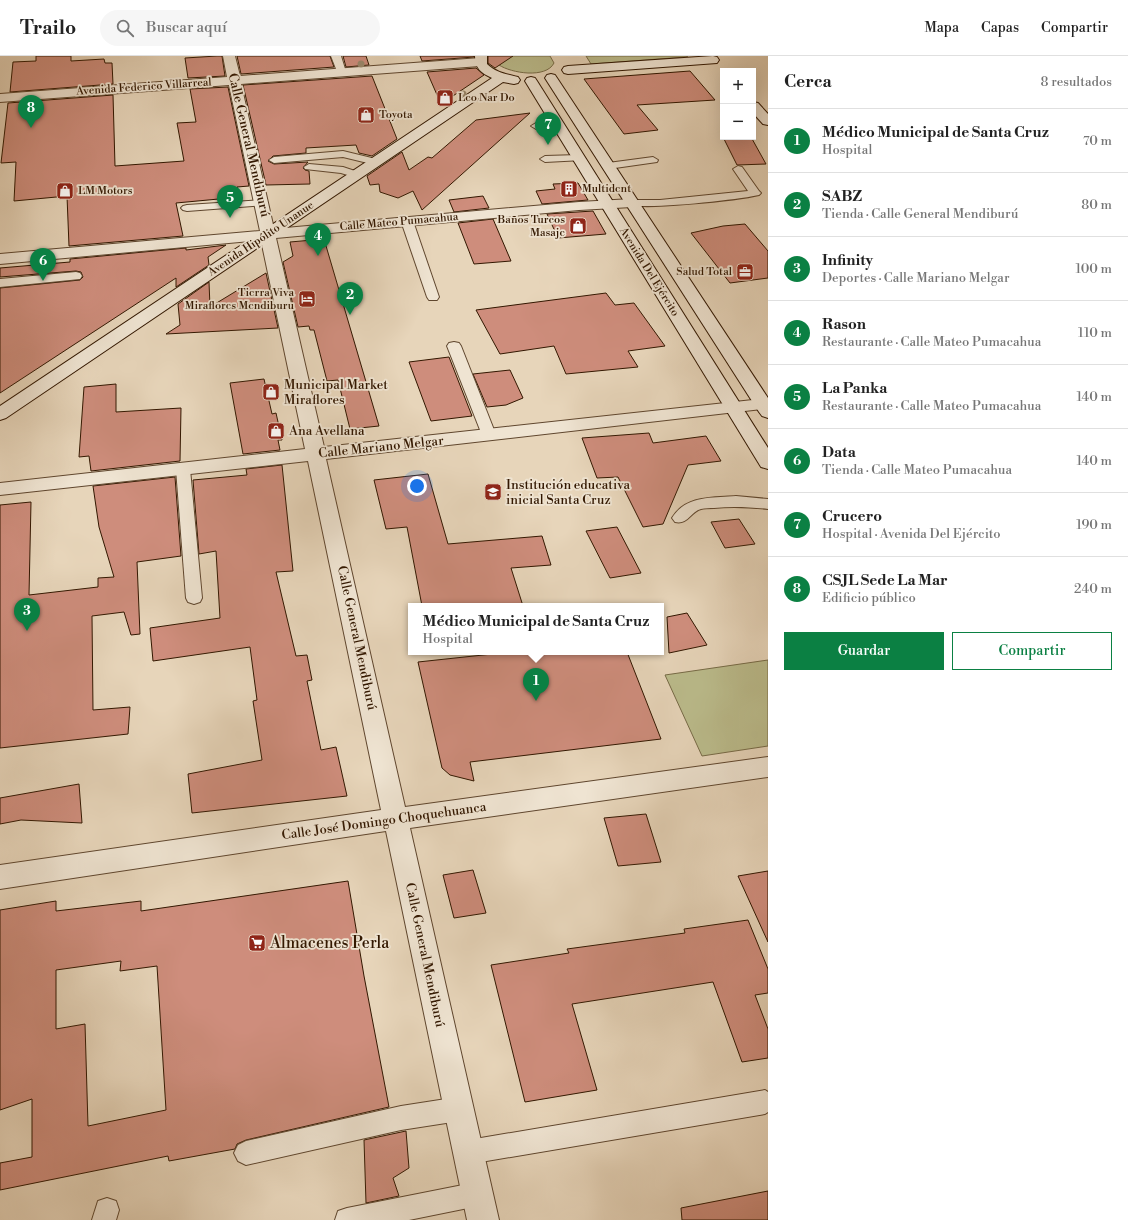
<!DOCTYPE html>
<html lang="es">
<head>
<meta charset="utf-8">
<style>
	body { margin:0; font-family:"Libre Bodoni",serif; background:#f6f6f6; color:#222 }
	.controls { position:absolute; right:12px; top:12px; display:grid; overflow:hidden; border-radius:0px; box-shadow:0 4px 16px #0002 }
	.controls button { width:36px; height:36px; display:grid; place-items:center; padding:0; border:0; border-bottom:1px solid #e0e0e0; background:#fff; color:#222; font:20px sans-serif }
	.you { position:absolute; left:417px; top:430px; width:14px; height:14px; margin:-10px; border:3px solid #fff; border-radius:50%; background:#1a73e8; box-shadow:0 0 0 6px #1a73e833 }
	.badge { display:grid; place-items:center; width:26px; height:26px; border-radius:50%; background:#0b8043; color:#fff; font-size:13px; font-weight:700 }
	.pin { position:absolute; translate:-50% -33px; filter:drop-shadow(0 1px 2px #0008) }
	.pin::after { content:''; position:absolute; top:21px; width:14px; height:12px; background:inherit; clip-path:polygon(0 0,100% 0,50% 100%) }
	.popup { position:absolute; left:408px; top:547px; width:256px; height:52px; box-sizing:border-box; display:grid; place-content:center; border-radius:0px; background:#fff; filter:drop-shadow(0 1px 3px #0005); font-size:13px; white-space:nowrap; color:#767676 }
	.popup b { font-size:15px; color:#222 }
	.popup::after { content:''; position:absolute; left:50%; top:100%; margin-left:-8px; border:8px solid transparent; border-top-color:#fff }
	.list { margin:0; padding:0; list-style:none }
	h2 { display:flex; justify-content:space-between; align-items:center; height:52px; margin:0; padding:0 16px; font-size:17px }
	h2 small { font-size:13px; font-weight:400; color:#767676 }
	.list li { display:grid; grid-template-columns:26px 1fr auto; gap:12px; align-items:center; box-sizing:border-box; height:64px; padding:0 16px; border-top:1px solid #e0e0e0 }
	.list b { display:block; font-size:15px; white-space:nowrap }
	.list p { margin:0; font-size:13px; white-space:nowrap; color:#767676 }
	.list em { font-size:13px; font-style:normal; color:#767676 }
	.actions { display:flex; gap:8px; padding:12px 16px }
	.actions a { flex:1; padding:9px 0; border:1px solid #0b8043; border-radius:0px; text-align:center; font-size:14px; color:#0b8043 }
	.actions .main { background:#0b8043; color:#fff }
	.icon { flex:none; width:22px; height:22px; fill:none; stroke:currentColor; stroke-width:2; stroke-linecap:round; stroke-linejoin:round }
	.map { position:relative; flex:none; width:768px; height:1164px; overflow:hidden }
	header { display:flex; align-items:center; gap:24px; box-sizing:border-box; height:56px; padding:0 20px; background:#fff; border-bottom:1px solid #e0e0e0 }
	header strong { font-size:19px }
	nav { display:flex; gap:22px; margin-inline-start:auto; font-size:14px }
	.search { width:280px; height:36px; background:#f6f6f6; display:flex; align-items:center; gap:10px; box-sizing:border-box; padding:0 14px; border-radius:22px; color:#767676; font-size:15px }
	main { display:flex }
	aside { flex:1; background:#fff }
	.map>svg:first-child { display:block }
	.green { fill:#bbbc8c; stroke:#766a46 }
	.building { fill:#ce8d7c; stroke:#321700; fill-rule:evenodd }
	.lines { fill:none; stroke-linecap:round; stroke-linejoin:round }
	.lane-casing { stroke:#5f462e; stroke-width:2 }
	.street-casing { stroke:#5f462e; stroke-width:2 }
	.secondary-casing { stroke:#321700; stroke-width:2 }
	.lane { fill:#efe4d2; fill-rule:evenodd }
	.street { fill:#efe4d2; fill-rule:evenodd }
	.secondary { fill:#efe4d2; fill-rule:evenodd }
	.tree { fill:#9a886b }
	.labels { text-anchor:middle; dominant-baseline:central; stroke-width:3.5; stroke-linejoin:round; paint-order:stroke }
	.far-street-label { font-size:11px; fill:#321700; stroke:#efe4d2 }
	.far-poi-label { font-size:11px; fill:#321700; stroke:#efe4d2; text-anchor:start }
	.street-label { font-size:13px; fill:#321700; stroke:#efe4d2 }
	.poi-label { font-size:13px; fill:#321700; stroke:#efe4d2; text-anchor:start }
	.near-poi-label { font-size:16px; fill:#321700; stroke:#efe4d2; text-anchor:start }
</style>
</head>
<body>
<header>
<strong>Trailo</strong>
<div class="search"><svg class="icon" aria-label="search" viewBox="0 0 24 24"><circle cx="10" cy="10" r="6"/><path d="M15 15l6 6"/></svg>Buscar aquí</div>
<nav><a>Mapa</a><a>Capas</a><a>Compartir</a></nav>
</header>
<main>
<div class="map">
<svg width="768" height="1164" viewBox="0 0 768 1164">
	<rect width="100%" height="100%" fill="#e7d5ba"/>
	<filter id="stains"><feTurbulence type="fractalNoise" baseFrequency=".005" numOctaves="4"/><feColorMatrix values="0 0 0 0 .2 0 0 0 0 .09 0 0 0 0 .02 0 0 0 .5 -.17"/></filter>
	<radialGradient id="worn" r=".72"><stop offset=".6" stop-color="#630" stop-opacity="0"/><stop offset="1" stop-color="#630" stop-opacity=".3"/></radialGradient>
	<g class="green">
		<path d="M499,0H550L554,7C546,23 511,17 499,9Z"/>
		<polygon points="586,0 688,0 686,1 591,8"/>
		<polygon points="768,604 768,690 702,700 665,619"/>
	</g>
	<g class="building">
		<polygon points="36,0 71,0 71,5 104,3 105,7 112,7 113,28 10,36 13,6 36,5"/>
		<polygon points="217,0 222,0 225,20 188,22 185,2"/>
		<polygon points="237,0 330,0 334,11 241,18"/>
		<polygon points="343,0 366,0 369,9 346,11"/>
		<polygon points="420,0 474,0 474,1 422,5"/>
		<polygon points="488,0 513,0 495,12 488,7"/>
		<polygon points="476,12 484,19 441,48 427,16"/>
		<polygon points="690,15 715,44 637,49 658,74 624,78 584,23"/>
		<polygon points="372,20 397,83 372,100 359,97 356,89 306,92 306,97 273,100 268,105 274,108 308,106 303,112 305,114 309,115 310,128 266,129 243,29"/>
		<polygon points="228,31 249,130 237,131 240,141 176,147 183,180 69,190 67,140 14,145 16,106 1,107 8,47 113,39 115,110 184,105 177,67 196,66 190,33"/>
		<polygon points="530,57 422,154 413,135 398,142 380,136 379,128 370,129 367,120 402,96 409,114 428,101 432,102 476,64"/>
		<polygon points="723,81 751,81 766,108 737,109"/>
		<polygon points="578,127 588,144 542,148 536,135 555,133 553,128"/>
		<polygon points="483,140 489,152 454,156 449,144"/>
		<polygon points="593,155 606,178 558,182 547,158"/>
		<polygon points="493,163 511,205 474,208 458,167"/>
		<polygon points="745,168 768,195 768,222 730,227 691,177 723,170"/>
		<polygon points="324,183 379,370 350,373 338,324 327,325 314,274 310,274 309,270 298,271 283,206 293,200 290,186"/>
		<polygon points="226,189 208,201 209,209 176,231 176,222 0,337 0,232 80,224 83,221 81,216 76,215 0,221 0,212 70,206 70,203 186,192 186,194"/>
		<polygon points="266,217 278,272 166,278 180,269 178,248 209,226 210,251"/>
		<polygon points="606,237 615,249 634,247 665,290 628,295 638,311 566,318 554,290 500,298 476,254"/>
		<polygon points="449,301 472,360 431,365 409,306"/>
		<polygon points="510,314 523,342 506,349 487,351 473,318"/>
		<polygon points="264,323 272,358 276,357 282,384 278,384 280,394 243,398 230,327"/>
		<polygon points="116,328 116,356 181,352 180,405 91,415 89,400 79,401 84,331"/>
		<polygon points="649,377 653,387 706,380 721,405 688,409 663,468 643,471 618,421 597,422 582,382"/>
		<polygon points="282,409 293,515 276,516 296,600 307,599 312,624 307,625 321,694 336,691 347,740 192,757 188,718 262,704 253,645 257,644 250,591 153,605 150,572 220,562 216,495 199,498 193,424 247,419 246,413"/>
		<polygon points="428,418 448,488 542,480 551,509 511,512 523,550 422,550 407,471 386,473 374,424"/>
		<polygon points="175,421 181,500 137,506 140,578 131,579 124,556 92,560 93,654 130,651 128,678 0,692 0,449 31,446 29,539 98,531 98,522 114,521 99,471 93,430"/>
		<polygon points="739,463 755,488 725,492 711,466"/>
		<polygon points="617,471 641,517 610,522 586,475"/>
		<polygon points="687,557 707,589 669,597 667,561"/>
		<polygon points="511,596 627,596 661,683 470,706 474,725 450,719 442,712 418,606"/>
		<polygon points="79,728 82,767 21,764 0,768 0,742"/>
		<polygon points="646,758 661,806 618,810 604,762"/>
		<polygon points="473,814 486,857 454,862 443,819"/>
		<polygon points="768,815 768,886 738,820"/>
		<path d="M348,825L364,920L389,1051L246,1084L237,1088L235,1093L169,1105L168,1100L0,1134V1107L32,1101V1043L0,1054V854L56,845V855L141,845V855ZM121,905L120,915L157,910L166,1054L88,1070L85,968L56,973V914Z"/>
		<polygon points="748,864 768,913 768,937 755,939 768,973 768,1002 742,1006 713,926 572,948 597,1034 525,1046 491,909 569,897 567,893 685,877 684,873"/>
		<polygon points="406,1075 409,1112 393,1122 399,1140 366,1147 364,1084"/>
		<polygon points="768,1135 768,1164 682,1164 681,1152"/>
	</g>
	<g class="lines">
		<defs>
			<g id="lane">
				<polygon points="331,0 341,0 346,16 344,18 338,18"/>
				<polygon points="558,66 563,69 562,71 536,73 531,70 536,67"/>
				<polygon points="343,95 380,104 381,106 376,109 343,101 274,107 269,104 274,101"/>
				<polygon points="579,99 584,102 583,104 545,106 540,103 545,100"/>
				<polygon points="653,101 658,104 657,106 608,113 603,110 608,107"/>
				<polygon points="309,108 343,111 361,117 362,119 357,122 341,117 305,113 304,111"/>
				<path d="M738,110L742,111L759,135L761,137L759,139C743,143 633,156 626,147L632,144H660L748,135L733,113Z"/>
				<polygon points="262,144 266,145 268,147 266,149 187,155 183,154 181,152 183,150 187,149"/>
				<polygon points="407,162 411,163 413,165 439,241 437,244 429,244 427,241 401,165 403,163"/>
				<polygon points="76,216 80,217 82,220 80,223 0,231 0,223"/>
				<polygon points="454,286 459,287 461,290 496,379 494,382 489,383 484,382 482,379 447,290 449,287"/>
				<polygon points="183,408 188,410 190,413 202,542 200,546 194,548 188,546 186,542 176,413 178,410"/>
				<path d="M736,440L768,443V453C750,451 732,450 714,452C710,452 705,452 701,453C690,456 688,469 675,466L672,462C686,439 713,442 736,440Z"/>
				<polygon points="765,1034 768,1036 768,1056 765,1058 469,1108 461,1104 457,1096 461,1088 469,1084"/>
				<polygon points="459,1041 467,1045 471,1053 467,1061 459,1065 401,1074 246,1109 238,1105 234,1097 238,1089 246,1085 401,1050"/>
				<polygon points="478,1126 487,1129 490,1138 487,1147 478,1150 409,1164 335,1164 338,1155 347,1152"/>
				<polygon points="107,1142 116,1145 119,1154 116,1164 92,1164 98,1145"/>
			</g>
			<polygon id="street" points="223,0 235,0 240,20 480,2 484,3 486,6 484,9 480,10 241,28 274,173 579,146 632,143 637,144 639,147 637,150 632,151 579,154 276,182 324,391 762,343 768,344 768,352 762,353 326,403 405,751 768,701 768,721 410,772 499,1164 467,1164 386,775 0,833 0,809 381,754 308,405 0,439 0,427 305,393 261,184 0,208 0,198 260,175 229,29 0,46 0,38 227,21"/>
			<g id="secondary">
				<path d="M475,0H487V8C496,17 507,18 518,21L520,24L518,27L514,28L503,26L6,362L0,364V350L492,22C481,17 475,12 475,0Z"/>
				<polygon points="713,0 717,1 719,4 717,7 568,18 564,17 562,14 564,11 568,10"/>
				<polygon points="551,18 555,19 557,22 768,342 768,362 762,360 759,356 545,22 547,19"/>
				<polygon points="531,21 535,22 537,25 768,392 768,413 761,411 525,25 527,22"/>
				<polygon points="753,46 758,47 768,58 768,69 763,68 753,57"/>
			</g>
		</defs>
		<use href="#lane" class="lane-casing"/>
		<use href="#street" class="street-casing"/>
		<use href="#secondary" class="secondary-casing"/>
		<use href="#lane" class="lane"/>
		<use href="#street" class="street"/>
		<use href="#secondary" class="secondary"/>
	</g>
	<g class="tree">
		<circle cx="361" cy="8" r="3.5"/>
		<circle cx="463" cy="38" r="3.5"/>
	</g>
	<defs>
		<symbol id="shop-square" viewBox="-11 -11 22 22"><rect x="-9" y="-9" width="18" height="18" rx="4" fill="#8f2418" stroke="#efe4d2"/><path d="M-5-2.5h2.3a2.7 3.5 0 0 1 5.4 0H5L5.5 6h-11ZM-1.5-2.5h3a1.5 2.3 0 0 0-3 0Z" fill="#fff"/></symbol>
		<symbol id="building-square" viewBox="-11 -11 22 22"><rect x="-9" y="-9" width="18" height="18" rx="4" fill="#8f2418" stroke="#efe4d2"/><path d="M-4-6H4V6H1V3H-1V6H-4ZM-2.5-4.3h1.7v1.8h-1.7ZM.8-4.3h1.7v1.8H.8ZM-2.5-1h1.7V.8h-1.7ZM.8-1h1.7V.8H.8Z" fill="#fff"/></symbol>
		<symbol id="office-square" viewBox="-11 -11 22 22"><rect x="-9" y="-9" width="18" height="18" rx="4" fill="#8f2418" stroke="#efe4d2"/><path d="M-6-3h4V-5.5h4V-3h4V5H-6ZM-1-4.5V-3h2v-1.5ZM-6 0V1H6V0Z" fill="#fff"/></symbol>
		<symbol id="hotel-square" viewBox="-11 -11 22 22"><rect x="-9" y="-9" width="18" height="18" rx="4" fill="#8f2418" stroke="#efe4d2"/><path d="M-6-4.5h1.5V1H6V5H4.5V3h-9V5H-6ZM-4 0a1.8 1.8 0 1 1 3.6 0ZM.5 0V-2.5h3Q6-2.5 6 0Z" fill="#fff"/></symbol>
		<symbol id="school-square" viewBox="-11 -11 22 22"><rect x="-9" y="-9" width="18" height="18" rx="4" fill="#8f2418" stroke="#efe4d2"/><path d="M0-5L7-2L0 1L-7-2ZM-4 1L0 2.5L4 1V4Q0 6-4 4Z" fill="#fff"/></symbol>
		<symbol id="supermarket-square" viewBox="-11 -11 22 22"><rect x="-9" y="-9" width="18" height="18" rx="4" fill="#8f2418" stroke="#efe4d2"/><path d="M-6-5.5h2.5l.6 2H6L4.5 2H-2.5L-4.4-4H-6ZM-1.5 3.2a1.3 1.3 0 1 0 .1 0ZM3 3.2a1.3 1.3 0 1 0 .1 0Z" fill="#fff"/></symbol>
	</defs>
	<g fill-rule="evenodd">
		<use href="#shop-square" x="435" y="32" width="20" height="20"/>
		<use href="#shop-square" x="356" y="49" width="20" height="20"/>
		<use href="#building-square" x="559" y="123" width="20" height="20"/>
		<use href="#shop-square" x="55" y="125" width="20" height="20"/>
		<use href="#shop-square" x="568" y="160" width="20" height="20"/>
		<use href="#office-square" x="735" y="206" width="20" height="20"/>
		<use href="#hotel-square" x="297" y="233" width="20" height="20"/>
		<use href="#shop-square" x="261" y="326" width="20" height="20"/>
		<use href="#shop-square" x="266" y="365" width="20" height="20"/>
		<use href="#school-square" x="483" y="426" width="20" height="20"/>
		<use href="#supermarket-square" x="247" y="877" width="20" height="20"/>
	</g>
	<g class="labels">
		<g class="far-street-label">
			<text transform="translate(144 31) rotate(-4)">Avenida Federico Villarreal</text>
			<text transform="translate(399 166) rotate(-5)">Calle Mateo Pumacahua</text>
			<text transform="translate(261 183) rotate(-34)">Avenida Hipólito Unanue</text>
			<text transform="translate(649 216) rotate(58)">Avenida Del Ejército</text>
		</g>
		<g class="far-poi-label">
			<text x="458" y="42">Leo Nar Do</text>
			<text x="379" y="59">Toyota</text>
			<text x="582" y="133">Multident</text>
			<text x="78" y="135">LM Motors</text>
			<text x="565" y="164" text-anchor="end">Baños Turcos<tspan x="565" dy="13">Masaje</tspan></text>
			<text x="732" y="216" text-anchor="end">Salud Total</text>
			<text x="294" y="237" text-anchor="end">Tierra Viva<tspan x="294" dy="13">Miraflores Mendiburu</tspan></text>
		</g>
		<g class="street-label">
			<text transform="translate(249 89) rotate(77)">Calle General Mendiburú</text>
			<text transform="translate(381 391) rotate(-6)">Calle Mariano Melgar</text>
			<text transform="translate(357 582) rotate(78)">Calle General Mendiburú</text>
			<text transform="translate(384 765) rotate(-8)">Calle José Domingo Choquehuanca</text>
			<text transform="translate(425 899) rotate(78)">Calle General Mendiburú</text>
		</g>
		<g class="poi-label">
			<text x="284" y="329">Municipal Market<tspan x="284" dy="15">Miraflores</tspan></text>
			<text x="289" y="375">Ana Avellana</text>
			<text x="506" y="429">Institución educativa<tspan x="506" dy="15">inicial Santa Cruz</tspan></text>
		</g>
		<g class="near-poi-label">
			<text x="270" y="887">Almacenes Perla</text>
		</g>
	</g>
	<rect width="100%" height="100%" filter="url(#stains)"/>
	<rect width="100%" height="100%" fill="url(#worn)"/>
</svg>
<div class="controls">
<button>+</button>
<button>−</button>
</div>
<div class="you"></div>
<div class="pin badge" style="left:536px;top:645px">1</div>
<div class="popup"><b>Médico Municipal de Santa Cruz</b>Hospital</div>
<div class="pin badge" style="left:350px;top:259px">2</div>
<div class="pin badge" style="left:27px;top:575px">3</div>
<div class="pin badge" style="left:318px;top:200px">4</div>
<div class="pin badge" style="left:230px;top:162px">5</div>
<div class="pin badge" style="left:43px;top:225px">6</div>
<div class="pin badge" style="left:548px;top:89px">7</div>
<div class="pin badge" style="left:31px;top:72px">8</div>
</div>
<aside>
<h2>Cerca<small>8 resultados</small></h2>
<ul class="list">
<li><span class="badge">1</span><div><b>Médico Municipal de Santa Cruz</b><p>Hospital</p></div><em>70 m</em></li>
<li><span class="badge">2</span><div><b>SABZ</b><p>Tienda · Calle General Mendiburú</p></div><em>80 m</em></li>
<li><span class="badge">3</span><div><b>Infinity</b><p>Deportes · Calle Mariano Melgar</p></div><em>100 m</em></li>
<li><span class="badge">4</span><div><b>Rason</b><p>Restaurante · Calle Mateo Pumacahua</p></div><em>110 m</em></li>
<li><span class="badge">5</span><div><b>La Panka</b><p>Restaurante · Calle Mateo Pumacahua</p></div><em>140 m</em></li>
<li><span class="badge">6</span><div><b>Data</b><p>Tienda · Calle Mateo Pumacahua</p></div><em>140 m</em></li>
<li><span class="badge">7</span><div><b>Crucero</b><p>Hospital · Avenida Del Ejército</p></div><em>190 m</em></li>
<li><span class="badge">8</span><div><b>CSJL Sede La Mar</b><p>Edificio público</p></div><em>240 m</em></li>
</ul>
<div class="actions"><a class="main">Guardar</a><a>Compartir</a></div>
</aside>
</main>
</body>
</html>
